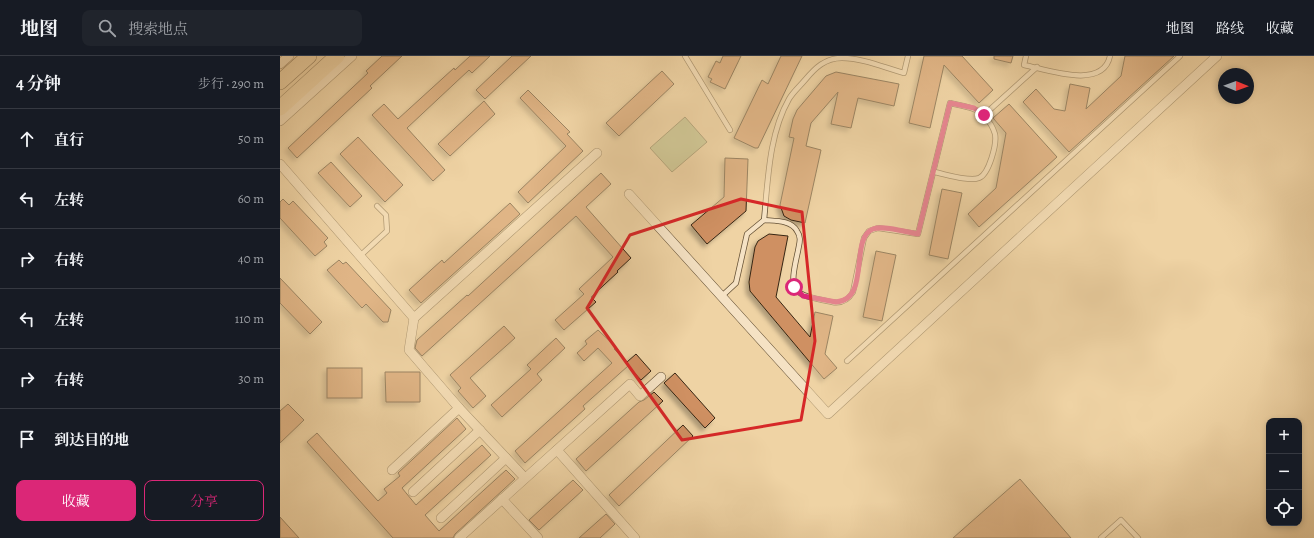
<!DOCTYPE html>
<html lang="zh">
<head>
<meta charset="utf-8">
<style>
	body { margin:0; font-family:Alegreya,"Noto Serif SC",serif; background:#20242c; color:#f1f3f6 }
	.controls { position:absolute; right:12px; bottom:12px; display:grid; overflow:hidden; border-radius:8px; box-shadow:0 2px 6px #0003 }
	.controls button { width:36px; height:36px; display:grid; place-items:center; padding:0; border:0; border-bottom:1px solid #363941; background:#171b24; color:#f1f3f6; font:20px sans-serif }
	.compass { position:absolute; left:938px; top:12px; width:36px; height:36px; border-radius:50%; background:#171b24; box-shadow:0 2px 6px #0003; rotate:91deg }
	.stop { position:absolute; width:12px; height:12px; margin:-9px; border:3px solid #db2777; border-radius:50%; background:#fff }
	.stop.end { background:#db2777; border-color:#fff; box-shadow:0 1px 4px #0008 }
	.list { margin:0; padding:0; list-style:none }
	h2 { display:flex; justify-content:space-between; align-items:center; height:52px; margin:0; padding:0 16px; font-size:17px }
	h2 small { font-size:13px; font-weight:400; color:#9ea1a6 }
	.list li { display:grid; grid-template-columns:26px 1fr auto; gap:12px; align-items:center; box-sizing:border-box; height:60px; padding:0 16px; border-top:1px solid #363941 }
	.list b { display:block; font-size:15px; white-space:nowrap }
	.list em { font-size:13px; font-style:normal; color:#9ea1a6 }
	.actions { display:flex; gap:8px; padding:12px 16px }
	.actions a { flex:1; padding:9px 0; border:1px solid #db2777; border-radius:8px; text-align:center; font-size:14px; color:#db2777 }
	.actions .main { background:#db2777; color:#fff }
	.icon { flex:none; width:22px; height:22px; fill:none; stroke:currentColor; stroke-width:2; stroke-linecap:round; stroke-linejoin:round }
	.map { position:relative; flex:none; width:1034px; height:482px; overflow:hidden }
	header { display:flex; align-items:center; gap:24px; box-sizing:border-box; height:56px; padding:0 20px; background:#171b24; border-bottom:1px solid #363941 }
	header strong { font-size:19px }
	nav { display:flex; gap:22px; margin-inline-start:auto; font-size:14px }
	.search { width:280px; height:36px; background:#20242c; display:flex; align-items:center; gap:10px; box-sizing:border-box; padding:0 14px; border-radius:8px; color:#9ea1a6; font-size:15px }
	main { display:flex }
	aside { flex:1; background:#171b24 }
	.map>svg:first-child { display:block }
	.green { fill:#b2be8b; stroke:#74724e }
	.building { fill:#cf9062; stroke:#372612; filter:url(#shadow) }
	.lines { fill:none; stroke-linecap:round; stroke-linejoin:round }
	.service-casing { stroke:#655136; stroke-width:6 }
	.minor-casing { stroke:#655136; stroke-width:10 }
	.primary-casing { stroke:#372612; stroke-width:16 }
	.service { stroke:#f5e2c4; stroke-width:4.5 }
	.minor { stroke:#f5e2c4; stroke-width:9 }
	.primary { stroke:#efd3a4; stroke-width:15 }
	.route { stroke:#db2777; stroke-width:5 }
	.marked { fill:none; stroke:#d62828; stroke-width:3; stroke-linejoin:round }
</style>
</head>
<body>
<header>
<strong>地图</strong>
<div class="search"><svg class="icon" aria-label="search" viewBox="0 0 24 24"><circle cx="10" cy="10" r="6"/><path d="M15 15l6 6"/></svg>搜索地点</div>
<nav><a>地图</a><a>路线</a><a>收藏</a></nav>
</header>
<main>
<aside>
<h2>4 分钟<small>步行 · 290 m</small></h2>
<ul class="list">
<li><svg class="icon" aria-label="ahead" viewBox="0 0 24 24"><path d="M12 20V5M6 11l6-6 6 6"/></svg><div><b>直行</b></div><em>50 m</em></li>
<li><svg class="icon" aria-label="left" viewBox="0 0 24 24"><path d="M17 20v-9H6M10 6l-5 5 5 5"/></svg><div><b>左转</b></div><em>60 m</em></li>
<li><svg class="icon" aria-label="right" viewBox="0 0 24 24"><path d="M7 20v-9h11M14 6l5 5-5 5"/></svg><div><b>右转</b></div><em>40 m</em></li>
<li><svg class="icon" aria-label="left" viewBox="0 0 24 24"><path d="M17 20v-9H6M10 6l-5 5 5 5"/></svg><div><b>左转</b></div><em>110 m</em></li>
<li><svg class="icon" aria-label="right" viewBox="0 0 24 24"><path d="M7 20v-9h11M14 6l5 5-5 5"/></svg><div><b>右转</b></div><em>30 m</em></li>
<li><svg class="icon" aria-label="arrive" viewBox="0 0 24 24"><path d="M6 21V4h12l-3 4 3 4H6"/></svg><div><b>到达目的地</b></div></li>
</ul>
<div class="actions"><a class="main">收藏</a><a>分享</a></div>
</aside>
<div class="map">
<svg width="1034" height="482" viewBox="0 0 1034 482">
	<defs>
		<filter id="shadow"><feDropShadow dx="-3.5" dy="3.5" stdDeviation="2" flood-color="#0004"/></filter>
	</defs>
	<rect width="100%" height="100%" fill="#efd3a4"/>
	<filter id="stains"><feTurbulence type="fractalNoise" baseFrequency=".005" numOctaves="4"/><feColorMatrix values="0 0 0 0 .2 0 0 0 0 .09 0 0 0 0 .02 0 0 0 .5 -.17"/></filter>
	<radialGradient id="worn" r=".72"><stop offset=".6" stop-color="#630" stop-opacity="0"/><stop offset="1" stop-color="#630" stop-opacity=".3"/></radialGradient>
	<polygon class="green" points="405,61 427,86 392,116 370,92"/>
	<g class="building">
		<polygon points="102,0 122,0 90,30 92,32 17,102 8,92 88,17 86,15"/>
		<polygon points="190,0 210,0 192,17 189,14 127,72 165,114 153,125 92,59 104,48 118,63 174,12 175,14"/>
		<polygon points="232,0 251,0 205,43 196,34"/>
		<polygon points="443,0 461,0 445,33 430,26 432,23 428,21 436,5 440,7"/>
		<polygon points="501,0 522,0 478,92 475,92 454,82 482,24 488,28"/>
		<polygon points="644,0 682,0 713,34 699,47 664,9 650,72 629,67"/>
		<polygon points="714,0 733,0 731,7 714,3"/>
		<polygon points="845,0 894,0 789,96 743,46 756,33 774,53 785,55 790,28 810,32 806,53 841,20"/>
		<polygon points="382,15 394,28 339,80 326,67"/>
		<polygon points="556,16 619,28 614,50 578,42 571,72 551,68 558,36 531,67 526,90 541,94 525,167 511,164 504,160 500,149 514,82 509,81 513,63 517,54 546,20"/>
		<polygon points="248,34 290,76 287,78 303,95 248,147 238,136 286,90 240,42"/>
		<polygon points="204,45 215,58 170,100 158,88"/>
		<polygon points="729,48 777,101 699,171 688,158 716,132 726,77 713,62"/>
		<polygon points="78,81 123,129 105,146 60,98"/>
		<polygon points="445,102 468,103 466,155 427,188 411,169 444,141"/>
		<polygon points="51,106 82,140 70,151 38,117"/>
		<polygon points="321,117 331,128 306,151 351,202 337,215 338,216 311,241 316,246 284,274 275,264 304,238 299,233 333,201 296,160 142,300 135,292 137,284 187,239 188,240"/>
		<polygon points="662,133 682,137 668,203 649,199"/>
		<polygon points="3,143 9,149 13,145 48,182 44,186 47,190 35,200 0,162 0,146"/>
		<polygon points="230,147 240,158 141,247 129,234 162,204 164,207"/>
		<polygon points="489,178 508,180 496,241 530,281 535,256 553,260 545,298 557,312 544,323 470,235 469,226 475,191 478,185"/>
		<polygon points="596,195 616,199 602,265 583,261"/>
		<polygon points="59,204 63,208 66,206 111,254 108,266 103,266 86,248 82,252 47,214"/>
		<polygon points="0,222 42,266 30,278 0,247"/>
		<polygon points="224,270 235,282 190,322 206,340 193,352 178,335 181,332 170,319"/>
		<polygon points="318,274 336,291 334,293 347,306 356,298 371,315 361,324 348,310 303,350 305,353 245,407 235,395 332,307 318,292 304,305 297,297 307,288 305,285"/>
		<polygon points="276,282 285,292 257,318 262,324 222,361 211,349 251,313 247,309"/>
		<rect x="47" y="312" width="35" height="30"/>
		<polygon points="105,316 140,316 140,346 106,346"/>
		<polygon points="395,317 435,362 425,372 384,327"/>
		<polygon points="374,336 383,345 306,415 296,403 359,346 364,344"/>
		<polygon points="8,348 24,364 0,387 0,355"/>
		<polygon points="177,362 186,373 122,432 136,449 202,389 211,399 145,459 159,475 226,414 235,423 175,478 173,482 113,482 27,386 37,377 98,445 107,437 104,433 120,420 118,417"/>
		<polygon points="403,369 413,380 339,450 329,439"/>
		<polygon points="740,423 791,482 673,482"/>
		<polygon points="293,424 303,434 259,474 249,464"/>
		<polygon points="326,458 335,468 320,482 299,482"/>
		<polygon points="0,461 19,482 0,482"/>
	</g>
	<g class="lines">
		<defs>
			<g id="service">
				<polyline points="405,0 450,74"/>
				<path d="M746,0L744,9C768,14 823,34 830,0"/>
				<polyline points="704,59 757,11"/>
				<path d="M484,164C495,165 511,164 517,175C522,182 519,188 518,195C508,238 512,238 552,246C562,248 568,244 573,236L584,182L589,175L598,172L638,178L670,47C682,50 696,51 704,60C709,65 713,71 715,78C717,88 709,118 699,122C689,126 665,118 654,116"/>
				<polyline points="80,200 107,175 106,159 97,150"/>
				<path d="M442,240L456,227L467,178L484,164C488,124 489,78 509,43C513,36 520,30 525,24C535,12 545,2 562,2C583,2 605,12 624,17L628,0"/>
				<polyline points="567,305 900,0"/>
				<polyline points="821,482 841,464 858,482"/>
			</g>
			<g id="minor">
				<polyline points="0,8 9,0"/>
				<polyline points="0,65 72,0"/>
				<polyline points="0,108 134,262 317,97"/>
				<polyline points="349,138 548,358 937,0"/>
				<polyline points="134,262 129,294 179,352"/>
				<polyline points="277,394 355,482"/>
				<polyline points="112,414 179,352 245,422"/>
				<polyline points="133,436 200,374"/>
				<polyline points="222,443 258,482"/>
				<polyline points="161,462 226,402"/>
				<polyline points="179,482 350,328 360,340 381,321"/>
			</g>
			<g id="primary">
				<polyline points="0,26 29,0"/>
				<polyline points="0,52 57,0"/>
			</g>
		</defs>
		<use href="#service" class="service-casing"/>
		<use href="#minor" class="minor-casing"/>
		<use href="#primary" class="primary-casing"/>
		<use href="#service" class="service"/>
		<use href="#minor" class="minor"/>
		<use href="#primary" class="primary"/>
	</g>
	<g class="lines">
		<path class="route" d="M514,231L523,240L556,246C591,244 569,182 593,173C603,169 627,176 638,178L670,47L694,52L704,59"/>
	</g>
	<path d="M0 0H1034V482H0ZM461,143L522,156L535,285L521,364L402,384L307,252L350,179Z" fill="#efd3a4" fill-opacity=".55" fill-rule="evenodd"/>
	<path class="marked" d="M461,143L522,156L535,285L521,364L402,384L307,252L350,179Z"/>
	<rect width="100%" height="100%" filter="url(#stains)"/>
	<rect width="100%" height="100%" fill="url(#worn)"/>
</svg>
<div class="controls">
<button>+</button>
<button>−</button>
<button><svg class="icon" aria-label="locate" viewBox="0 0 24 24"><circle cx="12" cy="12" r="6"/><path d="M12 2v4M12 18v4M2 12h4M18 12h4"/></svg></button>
</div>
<svg class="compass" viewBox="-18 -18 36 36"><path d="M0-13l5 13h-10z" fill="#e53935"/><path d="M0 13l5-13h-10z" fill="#9ea1a6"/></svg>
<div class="stop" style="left:514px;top:231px"></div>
<div class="stop end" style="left:704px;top:59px"></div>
</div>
</main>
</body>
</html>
